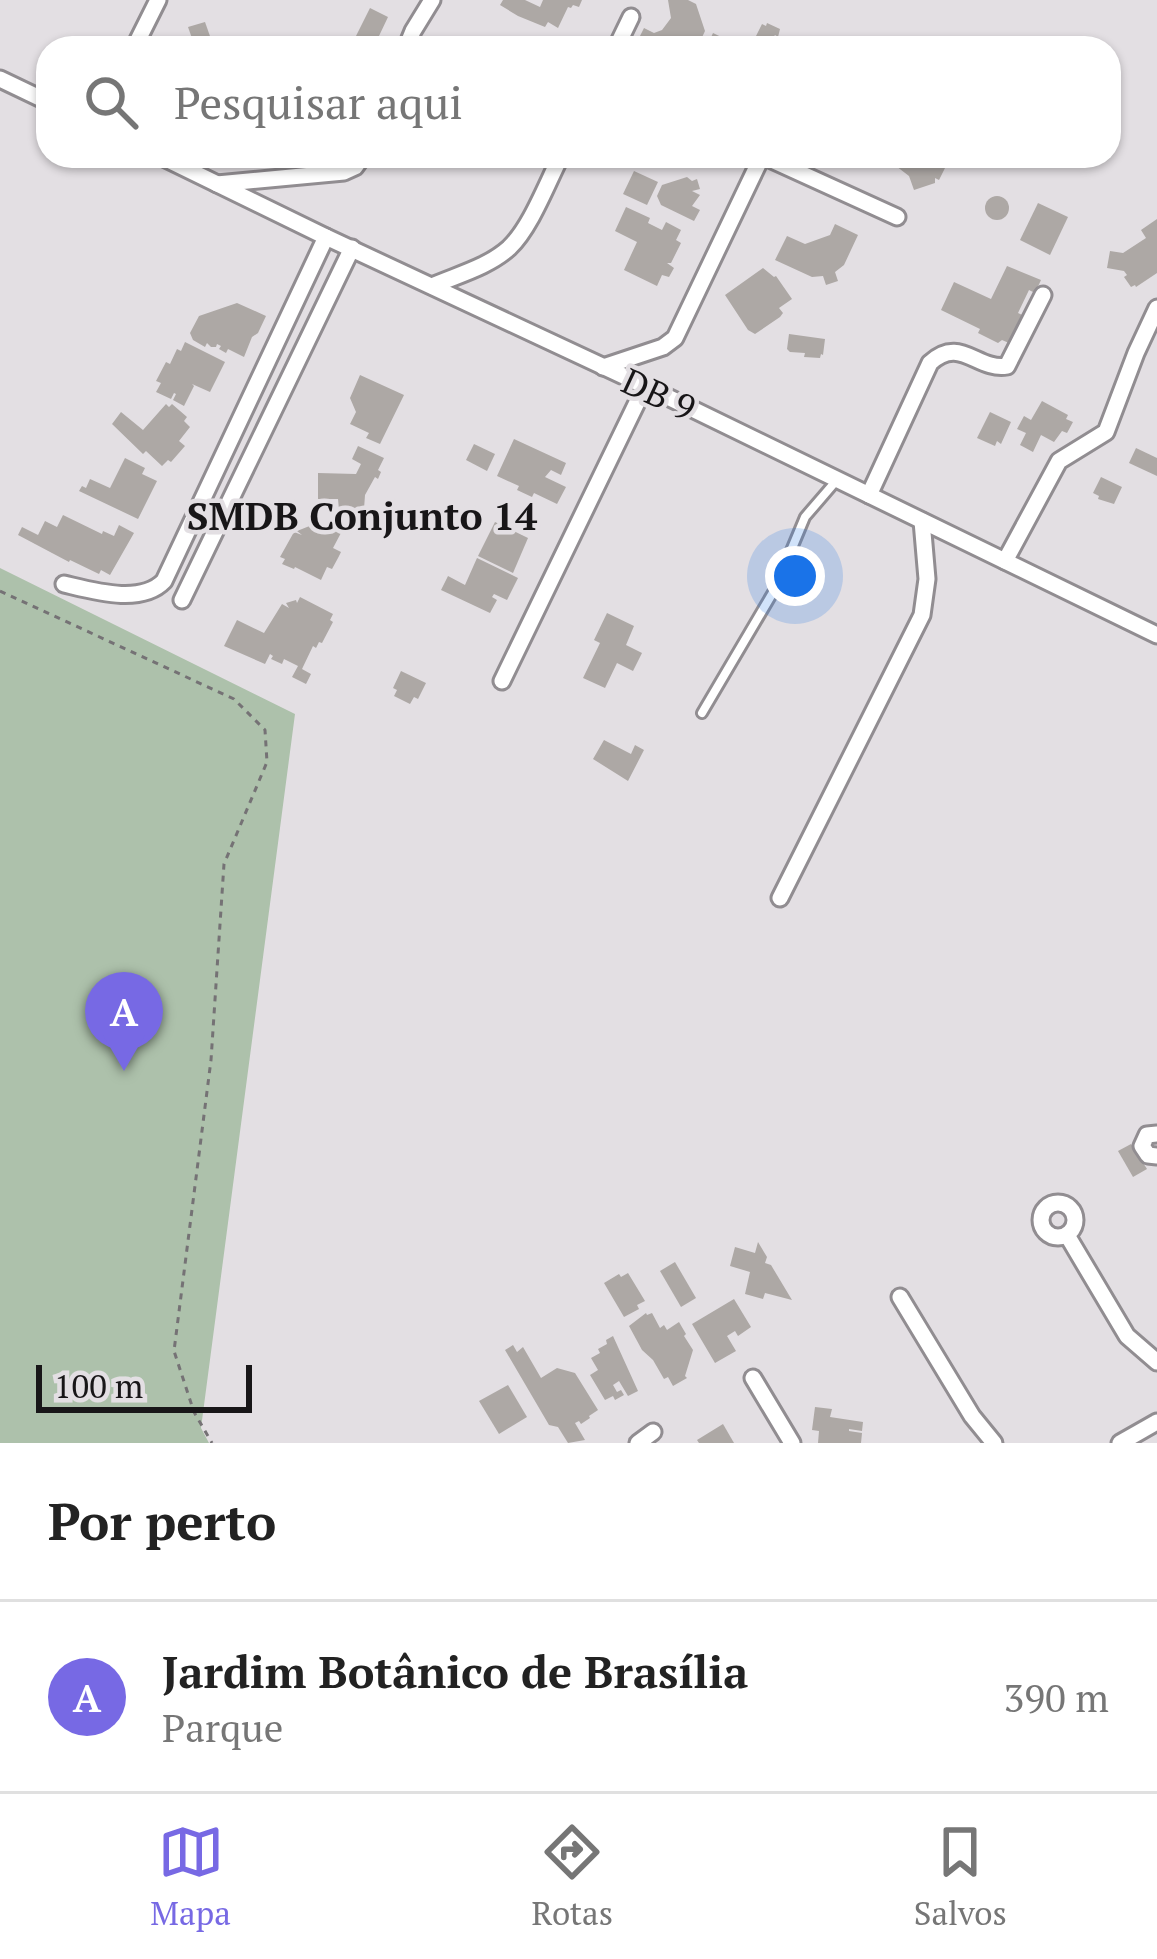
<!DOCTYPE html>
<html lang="pt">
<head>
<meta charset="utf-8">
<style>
	body { margin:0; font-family:"PT Serif",serif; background:#f6f6f6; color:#222 }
	.scale { position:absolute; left:36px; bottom:30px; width:216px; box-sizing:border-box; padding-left:12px; border:6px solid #181618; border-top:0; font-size:33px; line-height:42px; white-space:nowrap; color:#181618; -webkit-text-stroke:9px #e3dfe3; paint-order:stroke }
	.you { position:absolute; left:795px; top:576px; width:42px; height:42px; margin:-30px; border:9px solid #fff; border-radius:50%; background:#1a73e8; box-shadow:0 0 0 18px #1a73e833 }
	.badge { display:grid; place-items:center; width:78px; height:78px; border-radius:50%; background:#7769e4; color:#fff; font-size:39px; font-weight:700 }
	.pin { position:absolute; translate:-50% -99px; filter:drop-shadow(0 3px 6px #0008) }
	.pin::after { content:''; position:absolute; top:63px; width:42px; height:36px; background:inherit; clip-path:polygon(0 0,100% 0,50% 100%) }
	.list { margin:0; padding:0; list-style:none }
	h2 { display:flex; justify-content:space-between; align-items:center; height:156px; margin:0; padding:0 48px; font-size:51px }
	h2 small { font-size:39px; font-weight:400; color:#767676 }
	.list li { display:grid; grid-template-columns:78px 1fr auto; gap:36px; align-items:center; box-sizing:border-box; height:192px; padding:0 48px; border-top:3px solid #e0e0e0 }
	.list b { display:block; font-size:45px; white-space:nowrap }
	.list p { margin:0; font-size:39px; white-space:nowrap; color:#767676 }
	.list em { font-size:39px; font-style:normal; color:#767676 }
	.icon { flex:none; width:66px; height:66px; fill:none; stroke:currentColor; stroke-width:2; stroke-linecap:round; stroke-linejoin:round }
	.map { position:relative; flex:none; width:1157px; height:1443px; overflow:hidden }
	.search { position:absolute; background:#fff; box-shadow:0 3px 9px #0004; left:36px; right:36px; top:36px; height:132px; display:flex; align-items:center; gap:30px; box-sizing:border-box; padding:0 42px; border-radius:36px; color:#767676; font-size:45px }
	.sheet { height:348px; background:#fff }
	nav { display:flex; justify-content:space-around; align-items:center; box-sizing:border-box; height:168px; border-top:3px solid #e0e0e0; background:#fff; font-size:33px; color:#767676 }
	nav a { display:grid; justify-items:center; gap:6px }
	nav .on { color:#7769e4 }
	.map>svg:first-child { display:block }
	.green { fill:#adc1ab }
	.building { fill:#ada8a5 }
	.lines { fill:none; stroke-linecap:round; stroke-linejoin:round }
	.lane-casing { stroke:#918d91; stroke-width:14 }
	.street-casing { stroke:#918d91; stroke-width:21 }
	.path { stroke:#757275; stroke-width:3; stroke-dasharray:6 6; stroke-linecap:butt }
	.lane { stroke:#fff; stroke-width:8 }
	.street { stroke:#fff; stroke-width:15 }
	.labels { text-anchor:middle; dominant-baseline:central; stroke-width:9; stroke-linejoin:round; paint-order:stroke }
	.street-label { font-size:36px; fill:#181618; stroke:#e3dfe3 }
	.neighbourhood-label { font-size:39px; font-weight:bold; fill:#181618; stroke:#e3dfe3 }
</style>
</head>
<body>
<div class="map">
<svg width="1157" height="1443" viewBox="0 0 1157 1443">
	<rect width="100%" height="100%" fill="#e3dfe3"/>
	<polygon class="green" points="0,568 295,714 201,1428 209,1443 0,1443"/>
	<g class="building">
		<polygon points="503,0 525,0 540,7 543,0 582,0 579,7 573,5 571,8 568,7 558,28 548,22 545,27 518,16 500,5"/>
		<polygon points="668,0 688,0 696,4 705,31 697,48 672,48 670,41 666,43 668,48 634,48 644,28 654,33 662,30 671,18"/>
		<polygon points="370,8 388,17 379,36 384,48 350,48"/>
		<polygon points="205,22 211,39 194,44 188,27"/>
		<polygon points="767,23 780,29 778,37 775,35 770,42 756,36 762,24 766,26"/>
		<polygon points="713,33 744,48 706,48"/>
		<polygon points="901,156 945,156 941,166 945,168 939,180 935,178 935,183 914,190 909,176 896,166"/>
		<polygon points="634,171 658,182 647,205 623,194"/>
		<polygon points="687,177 692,181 697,179 700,189 692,191 700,195 692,206 700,210 694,221 661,205 657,196 662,185"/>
		<circle cx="997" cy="208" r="12"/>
		<polygon points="1038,203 1068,217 1050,255 1020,240"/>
		<polygon points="626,207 650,218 648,223 662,230 666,222 681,230 676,240 681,243 671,263 667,263 674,268 669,277 662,275 657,286 624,270 637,242 615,231"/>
		<polygon points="1157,219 1157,273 1136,287 1135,285 1131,287 1124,277 1127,275 1124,271 1107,268 1110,251 1123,253 1146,238 1141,230"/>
		<polygon points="835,224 858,235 844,265 835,272 838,281 826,285 823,276 812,277 775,260 787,236 805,244 830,235"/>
		<polygon points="1007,266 1041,280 1035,293 1029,290 1018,313 1033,320 1020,348 1002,340 998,343 978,333 980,329 941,310 954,282 991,299"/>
		<polygon points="763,268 774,277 776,276 792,299 779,308 783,313 780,317 755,334 748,330 725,295"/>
		<polygon points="237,303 266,316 258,333 252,337 244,357 228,349 226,353 219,349 221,346 217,344 216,347 211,347 207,343 205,347 193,340 190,333 199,316"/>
		<polygon points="789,334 825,339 823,355 821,354 820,358 804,357 805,353 790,352 787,349"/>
		<polygon points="185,342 225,362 210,392 192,384 194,386 184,406 173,400 176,394 174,393 171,399 156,392 161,383 156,381 166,362 170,364 177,349 181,351"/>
		<polygon points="360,375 404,395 380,444 366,438 369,433 350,424 356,412 350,398"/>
		<polygon points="1042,401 1068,415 1066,419 1073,422 1067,433 1062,431 1054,442 1041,435 1033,452 1020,445 1026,433 1017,429 1024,416 1031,420"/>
		<polygon points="166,404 169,407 172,404 187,417 184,421 190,427 179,441 185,446 171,462 168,460 162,466 146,451 143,454 112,424 121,412 143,430"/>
		<polygon points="990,412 1011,422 1001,444 997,441 995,446 977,438"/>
		<polygon points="514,439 566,463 561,475 551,470 545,477 566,487 557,504 534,493 532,497 517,490 519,486 497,476"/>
		<polygon points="474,444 495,454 487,471 466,460"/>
		<polygon points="358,446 384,458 378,470 381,472 378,479 375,477 365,495 364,509 339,510 338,499 318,499 318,473 356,474 361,464 352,459"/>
		<polygon points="1136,448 1157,458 1157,476 1129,463"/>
		<polygon points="125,458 145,468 142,474 157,481 138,519 79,491 82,486 86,488 90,479 110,488"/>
		<polygon points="1101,477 1122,487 1114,504 1098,499 1099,496 1093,493"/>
		<polygon points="63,515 102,534 103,531 114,536 119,525 134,533 110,575 101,570 99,574 70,560 69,562 18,535 22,527 38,535 45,521 57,527"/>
		<polygon points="495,522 528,538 513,573 478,556"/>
		<polygon points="312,525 328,532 331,526 342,531 333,548 341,552 338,558 332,569 327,567 321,580 295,567 294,569 282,564 285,559 280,557 294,532 302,535 297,531"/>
		<polygon points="477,558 518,578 507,600 494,594 492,597 497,600 490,613 441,590 448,576 465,585"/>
		<polygon points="300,597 333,614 330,620 333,622 322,643 319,642 316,648 313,646 302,669 311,674 306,684 292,677 298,666 284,659 282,664 271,659 273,656 270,654 265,664 224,646 237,620 264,633 282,604 289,608 286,603 296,600 297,603"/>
		<polygon points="607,613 634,626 626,645 642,653 633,671 617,663 605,688 583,678 600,643 594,640"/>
		<polygon points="401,671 426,683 418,699 414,697 410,704 394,696 397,690 393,688"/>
		<polygon points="604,740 631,754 635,745 644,750 628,781 593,759"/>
		<polygon points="1131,1144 1147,1169 1133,1177 1118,1151"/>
		<polygon points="758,1242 767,1257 765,1263 771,1265 792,1300 765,1293 763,1299 745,1294 750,1272 730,1266 735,1247 755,1253"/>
		<polygon points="675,1262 696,1298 681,1307 660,1271"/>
		<polygon points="628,1273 645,1301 637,1305 639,1309 624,1317 604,1283 619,1274 621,1277"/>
		<polygon points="734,1299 751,1327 738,1336 735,1331 727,1336 736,1351 715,1363 692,1324"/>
		<polygon points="646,1313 647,1315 652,1313 660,1328 664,1325 667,1330 679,1322 686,1334 684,1336 693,1350 685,1376 687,1378 673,1386 668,1377 664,1379 653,1360 642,1350 629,1326"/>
		<polygon points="613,1336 638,1391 628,1396 619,1381 613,1385 617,1392 621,1390 624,1395 615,1400 613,1396 605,1400 590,1375 598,1370 591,1358 600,1353 598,1349 607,1344 606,1340"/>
		<polygon points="513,1345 517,1352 523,1347 541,1378 557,1368 575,1373 598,1410 589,1416 590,1418 581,1424 579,1421 575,1423 585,1440 568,1443 558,1427 549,1425 505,1350"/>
		<polygon points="508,1385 527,1417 499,1434 479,1401"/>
		<polygon points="815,1407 832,1409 830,1417 863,1422 862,1431 849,1429 849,1431 862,1433 861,1443 818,1443 819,1431 812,1430"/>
		<polygon points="723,1424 734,1443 699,1443 697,1440"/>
	</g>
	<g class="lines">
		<defs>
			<polyline id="lane" points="702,713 775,589 805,517 836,481"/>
			<g id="street">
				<polyline points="134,48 158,0"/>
				<polyline points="406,48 413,31 432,0"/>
				<polyline points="616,48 631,17"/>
				<polyline points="0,79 48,102"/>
				<polyline points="160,156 326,237 645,386 1157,635"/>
				<polyline points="763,156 897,217"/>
				<polyline points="217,184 344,172 355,167 363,156"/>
				<path d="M432,286C457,275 488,267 509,248C531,227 547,183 561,156"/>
				<polyline points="603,367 663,347 675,338 762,156"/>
				<path d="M869,495L930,363C960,335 977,371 1007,366L1043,295"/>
				<polyline points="1005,561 1059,461 1106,432 1136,353 1157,308"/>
				<path d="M64,584C94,591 141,605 164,581L326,237"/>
				<polyline points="182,600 352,248"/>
				<polyline points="502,681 645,386"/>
				<polyline points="780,898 922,615 927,579 922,521"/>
				<polyline points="1157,1134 1147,1135 1142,1146 1148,1155 1157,1156"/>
				<circle cx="1058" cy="1220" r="17"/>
				<polyline points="1067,1235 1127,1336 1157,1362"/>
				<polyline points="900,1297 972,1416 994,1443"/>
				<polyline points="753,1378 792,1443"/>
				<polyline points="638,1443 653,1432"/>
				<polyline points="1120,1443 1157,1422"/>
			</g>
		</defs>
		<use href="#lane" class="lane-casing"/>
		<use href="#street" class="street-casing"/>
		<polyline class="path" points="0,591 234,699 265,730 267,762 224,864 211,1060 174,1351 194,1412 212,1443"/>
		<use href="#lane" class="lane"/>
		<use href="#street" class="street"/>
	</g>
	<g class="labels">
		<g class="street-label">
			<text transform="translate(659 394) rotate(25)">DB 9</text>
		</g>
		<g class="neighbourhood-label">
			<text x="362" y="515">SMDB Conjunto 14</text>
		</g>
	</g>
</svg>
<div class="scale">100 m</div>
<div class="you"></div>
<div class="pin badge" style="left:124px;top:1071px">A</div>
<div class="search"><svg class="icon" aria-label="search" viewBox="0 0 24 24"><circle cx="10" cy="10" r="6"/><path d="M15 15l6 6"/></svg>Pesquisar aqui</div>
</div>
<section class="sheet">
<h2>Por perto<small></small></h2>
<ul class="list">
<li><span class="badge">A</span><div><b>Jardim Botânico de Brasília</b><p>Parque</p></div><em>390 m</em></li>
</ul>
</section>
<nav>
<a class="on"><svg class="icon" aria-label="map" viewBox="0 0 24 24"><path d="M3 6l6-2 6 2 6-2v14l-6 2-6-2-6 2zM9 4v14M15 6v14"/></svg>Mapa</a>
<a><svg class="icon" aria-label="directions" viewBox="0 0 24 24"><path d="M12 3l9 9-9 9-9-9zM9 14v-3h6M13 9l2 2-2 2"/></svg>Rotas</a>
<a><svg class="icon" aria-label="saved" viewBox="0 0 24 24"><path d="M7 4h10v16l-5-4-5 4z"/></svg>Salvos</a>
</nav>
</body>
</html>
